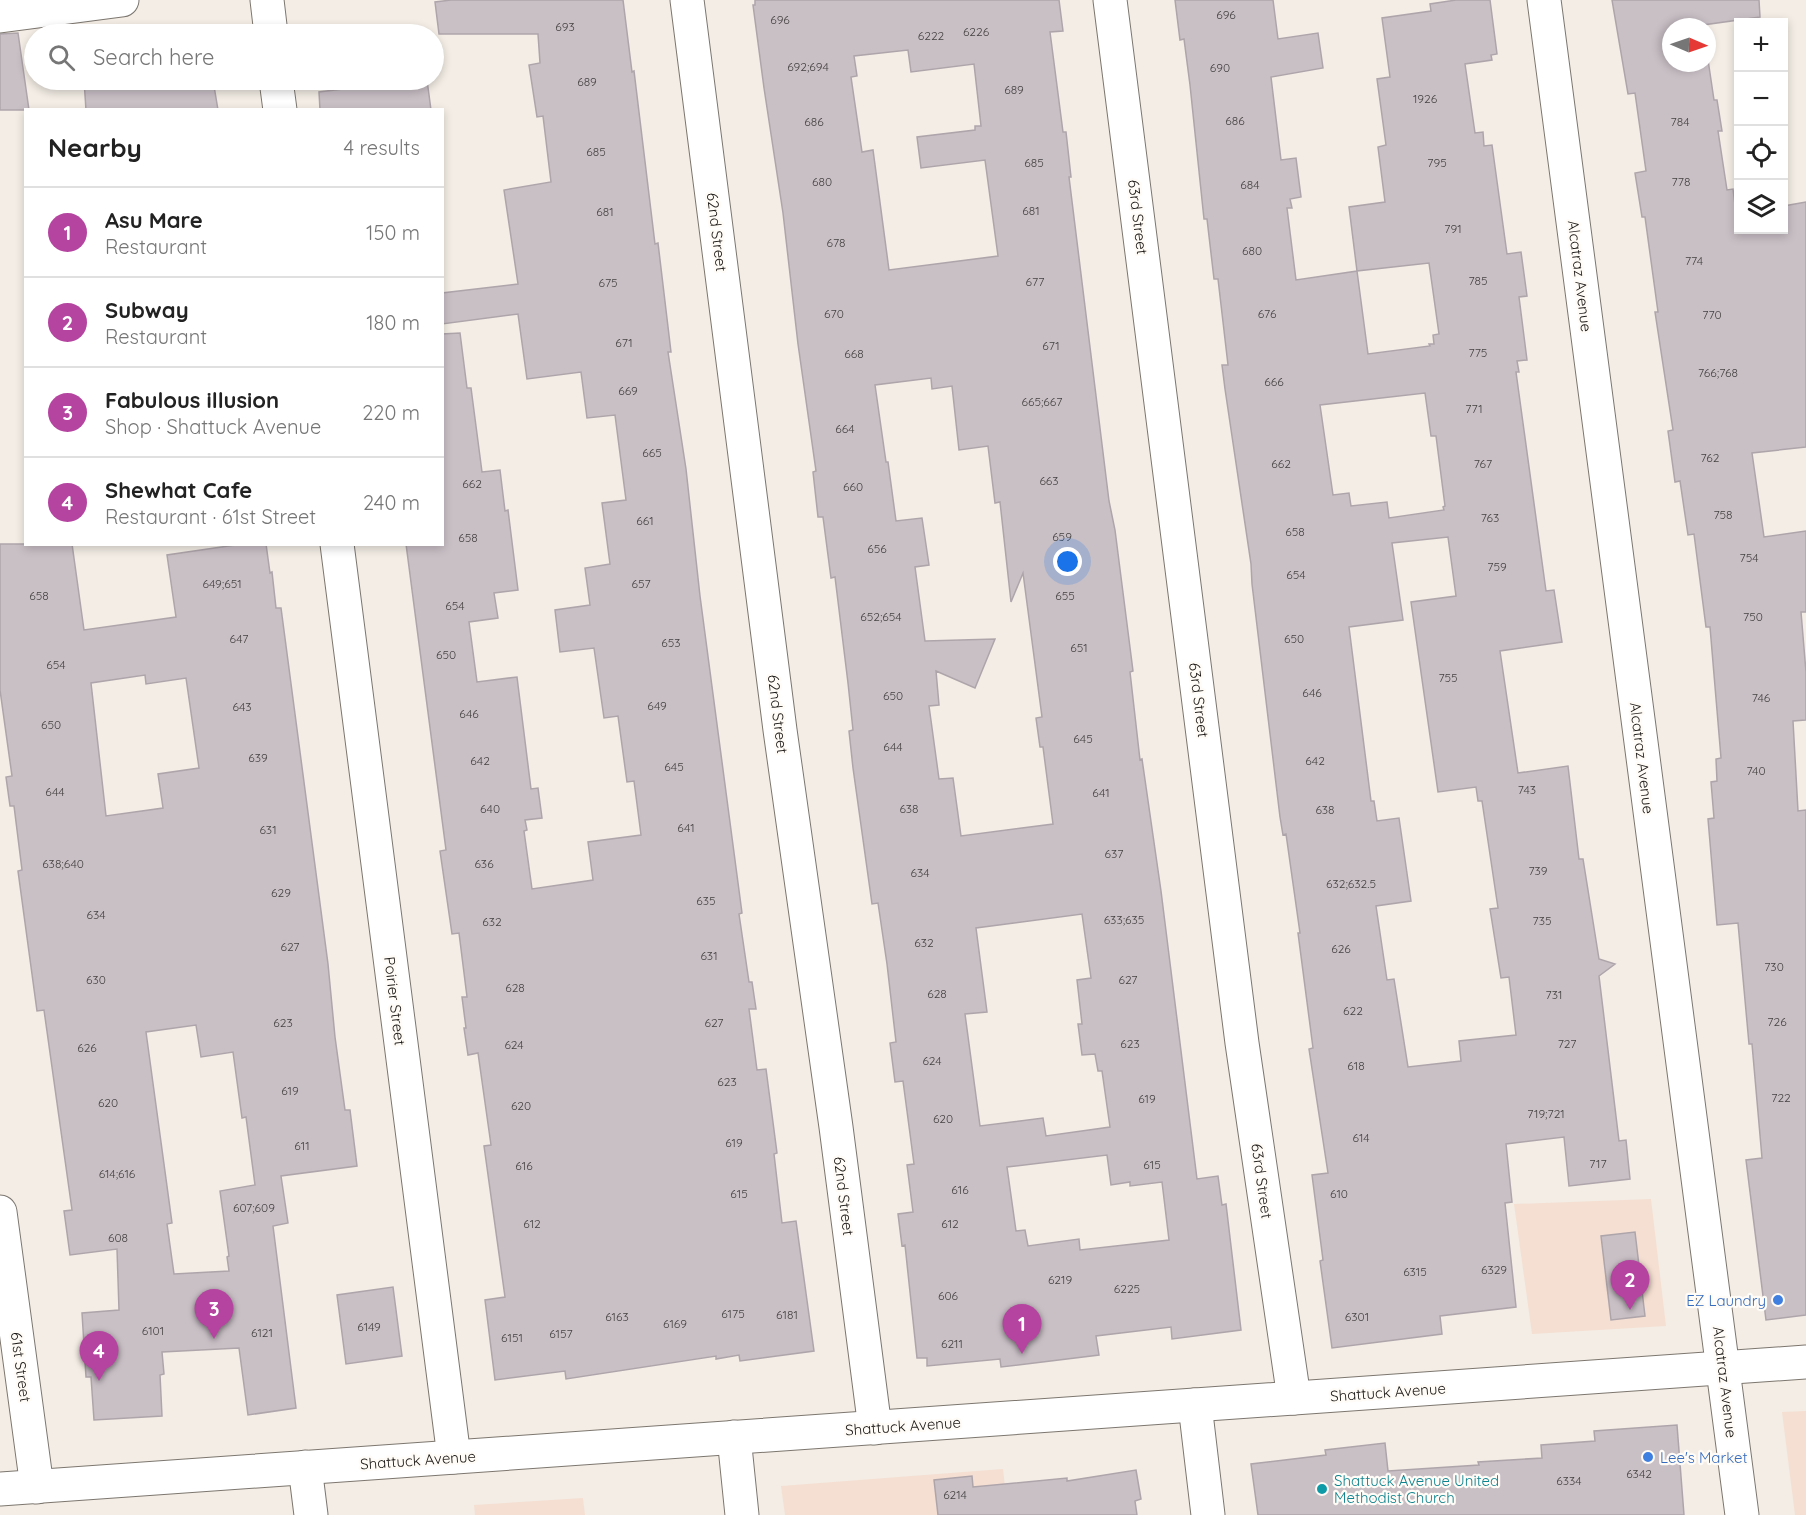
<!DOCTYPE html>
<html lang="en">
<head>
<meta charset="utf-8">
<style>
	body { margin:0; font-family:Quicksand,sans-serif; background:#f2f2f2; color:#222 }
	.controls { position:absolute; right:18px; top:18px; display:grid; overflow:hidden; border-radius:0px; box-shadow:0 3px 9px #0003 }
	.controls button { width:54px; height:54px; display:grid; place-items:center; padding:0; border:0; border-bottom:2px solid #e0e0e0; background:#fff; color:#222; font:30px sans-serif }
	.compass { position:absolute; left:1662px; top:18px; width:54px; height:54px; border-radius:50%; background:#fff; box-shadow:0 3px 9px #0003; rotate:92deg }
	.you { position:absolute; left:1068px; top:562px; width:21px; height:21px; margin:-15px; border:4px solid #fff; border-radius:50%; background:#1a73e8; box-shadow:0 0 0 9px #1a73e833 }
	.badge { display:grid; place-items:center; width:39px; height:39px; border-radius:50%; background:#b544a0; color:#fff; font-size:20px; font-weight:700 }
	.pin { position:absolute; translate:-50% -50px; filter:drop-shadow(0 2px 3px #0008) }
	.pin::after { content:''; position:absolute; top:32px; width:21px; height:18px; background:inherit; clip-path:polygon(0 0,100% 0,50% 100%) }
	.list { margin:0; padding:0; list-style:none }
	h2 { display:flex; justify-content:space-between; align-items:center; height:78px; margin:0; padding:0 24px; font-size:26px }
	h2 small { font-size:20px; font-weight:400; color:#767676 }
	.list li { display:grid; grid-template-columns:39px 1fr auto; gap:18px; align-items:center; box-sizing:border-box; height:90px; padding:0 24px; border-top:2px solid #e0e0e0 }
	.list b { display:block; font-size:22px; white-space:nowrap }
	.list p { margin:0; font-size:20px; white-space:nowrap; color:#767676 }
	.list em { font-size:20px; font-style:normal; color:#767676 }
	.icon { flex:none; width:33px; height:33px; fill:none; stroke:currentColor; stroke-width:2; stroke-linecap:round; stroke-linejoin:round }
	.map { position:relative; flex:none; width:1806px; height:1515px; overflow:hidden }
	.search { position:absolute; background:#fff; box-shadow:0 3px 9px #0003; left:24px; top:24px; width:420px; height:66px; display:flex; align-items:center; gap:15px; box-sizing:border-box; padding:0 21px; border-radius:33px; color:#767676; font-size:22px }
	.panel { position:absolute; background:#fff; box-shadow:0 3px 9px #0003; left:24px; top:108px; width:420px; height:438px; border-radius:0px }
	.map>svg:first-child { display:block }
	.commercial { fill:#f5dfd2 }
	.building { fill:#c9c0c6; stroke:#aea5ab; stroke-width:1.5; fill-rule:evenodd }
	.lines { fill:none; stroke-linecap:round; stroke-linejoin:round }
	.street-casing { stroke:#7c766f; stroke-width:35 }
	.secondary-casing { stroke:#7c766f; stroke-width:35 }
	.street { stroke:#fff; stroke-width:33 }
	.secondary { stroke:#fff; stroke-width:33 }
	.shop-dot { fill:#3f7fe0; stroke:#fffbf6; stroke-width:2 }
	.culture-dot { fill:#0f9aa8; stroke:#fffbf6; stroke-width:2 }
	.labels { text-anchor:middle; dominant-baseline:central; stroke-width:4.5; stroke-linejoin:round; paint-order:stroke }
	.number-label { font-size:12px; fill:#464242 }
	.street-label { font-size:15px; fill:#1b1816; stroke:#fffbf6 }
	.shop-label { font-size:15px; fill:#366cbe; stroke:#fffbf6; text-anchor:end }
	.culture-label { font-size:15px; fill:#0d838f; stroke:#fffbf6; text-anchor:start }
</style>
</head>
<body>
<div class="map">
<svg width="1806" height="1515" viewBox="0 0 1806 1515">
	<rect width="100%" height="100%" fill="#f3ede5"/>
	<g class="commercial">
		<polygon points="1651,1199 1666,1326 1532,1334 1514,1204"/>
		<polygon points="1806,1411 1806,1515 1795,1515 1782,1412"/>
		<polygon points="1003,1469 1008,1515 785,1515 781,1486"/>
		<polygon points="583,1498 585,1515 475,1515 474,1505"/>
	</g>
	<g class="building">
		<polygon points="451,0 623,0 632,72 634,71 655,244 658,243 671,352 668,352 686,469 700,596 742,913 739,914 749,982 752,982 756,1009 749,1009 757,1070 766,1069 777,1153 774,1154 782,1223 796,1221 814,1351 740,1361 739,1355 716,1359 716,1356 566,1379 565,1371 495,1380 485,1300 505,1297 484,1146 491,1145 478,1053 468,1055 464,1028 466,1028 462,997 467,997 459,933 452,934 440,851 446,850 406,544 442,544 442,334 460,333 467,388 471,388 482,472 500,470 505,511 508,510 518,590 494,593 498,618 469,622 477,682 517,677 531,789 538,788 542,818 525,820 527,830 524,831 532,889 593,880 588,842 641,835 634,781 627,782 618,716 604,718 594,648 560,652 555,610 590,605 585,568 610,564 602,503 626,500 615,415 587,418 581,372 527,379 518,314 442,324 442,293 518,284 504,190 551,182 543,116 537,117 529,65 540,63 538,34 439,34 435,2"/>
		<path d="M755,0H1059L1063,31L1050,32L1063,132H1066L1071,177H1069L1109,501L1115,530L1133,671L1130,672L1140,760L1142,759L1161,891L1197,1179L1218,1176L1222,1205L1226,1204L1241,1330L1172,1339L1171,1327L1096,1336L1099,1355L1001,1367L1000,1359L927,1366V1358H917L905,1245L902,1246L898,1214L913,1212L907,1165L914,1164L903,1081L895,1082L890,1043L896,1042L887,964L878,903L872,904L853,768L849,731L853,730L848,683L835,577L831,578L823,517H818L813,472L816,471L798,344L783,213L764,88L753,5H755ZM908,50L911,72L974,64L981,126H975V130L917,137L921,168L985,160L998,256L889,270L873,150L862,152L851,77L857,76L854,56ZM931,378L932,389L952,386L959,450L988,446L995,503L1000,502L1011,602L1023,573L1042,717L1036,718L1040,747H1043L1053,824L961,836L953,778L939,779L929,706L939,705L936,671L975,688L995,639L925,641L915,567L929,565L922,518L896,521L888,462H886L875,385ZM1082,914L1091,978L1077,980L1082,1024H1078L1082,1055L1095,1054L1098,1071H1102L1110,1127L1046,1136L1043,1118L980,1126L965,1014L987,1012L976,928ZM1107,1155L1111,1185L1130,1182V1186L1162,1182L1169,1240L1080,1250L1079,1239L1028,1246L1025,1230L1016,1231L1007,1167Z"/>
		<path d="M1175,0H1273L1278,39L1318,33L1323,68L1271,77L1281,160L1296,158L1301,197L1290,199L1292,208H1287L1296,280L1357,271L1349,207L1385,202L1378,147L1386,145L1377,79L1390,77L1382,18L1431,11L1430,4L1456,0H1490L1497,54L1491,55L1492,60L1465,64L1475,133L1483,132L1484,146L1492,145L1507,254L1521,252L1527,296L1519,297L1527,360L1517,361L1519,372H1516L1546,591L1554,590L1562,642L1500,651L1518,773L1568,766L1579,859H1583L1599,959L1615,964L1599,976L1619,1141L1626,1140L1630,1179L1569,1186L1564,1137L1506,1144L1512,1202L1505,1203L1516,1307L1440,1316L1442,1334L1332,1348L1320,1261L1323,1260L1312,1175L1328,1173L1309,1049L1313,1048L1298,933H1300L1286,834L1283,835L1280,817L1252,584L1251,564L1225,389L1222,365H1228L1218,279H1214L1207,219H1204L1190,85L1184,39L1180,40ZM1429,263L1439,334L1433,335L1434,344H1429L1430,346L1368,354L1357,271ZM1425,393L1431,436H1436L1445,506L1443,507L1444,510L1389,518L1387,502L1351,506L1349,493L1333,495L1320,405ZM1448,537L1456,596L1411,602L1438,792L1476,787L1478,801H1482L1498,908L1490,909L1501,978L1509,977L1516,1035L1459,1041L1461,1061L1408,1067L1394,979L1387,980L1376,906L1411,901L1399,818L1377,821L1374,801H1371L1349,627L1403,620L1392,543Z"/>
		<polygon points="1612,0 1759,0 1760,17 1703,25 1703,27 1671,27 1671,63 1707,63 1707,53 1714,100 1717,100 1722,131 1718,131 1727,190 1733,189 1736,213 1738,213 1738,230 1784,230 1784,206 1806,202 1806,447 1752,453 1764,537 1806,531 1806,612 1801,612 1806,672 1806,720 1793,721 1798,811 1806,810 1806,1315 1766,1320 1746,1160 1762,1158 1752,1044 1749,1044 1738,923 1717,925 1708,819 1714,818 1711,782 1717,781 1716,759 1721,758 1710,627 1706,627 1694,534 1688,535 1680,481 1675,482 1668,431 1673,430 1655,312 1658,312 1645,217 1642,217 1635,173 1646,171 1635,93 1628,94"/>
		<polygon points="18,33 29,110 0,110 0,34"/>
		<polygon points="84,80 213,80 218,110 86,110"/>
		<polygon points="415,80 427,80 431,110 320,110 319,92"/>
		<path d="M0,544H72L84,630L176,617L167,555L242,544H266L270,573L272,572L276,608H281L328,964L335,1037L345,1110H350L357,1166L281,1176L288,1223L273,1226L296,1408L248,1415L239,1348L162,1352L164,1374L160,1375L162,1416L94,1420L91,1377H86L82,1313L119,1310L117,1249L70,1255L64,1211L72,1210L44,1010L37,1011L18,871L22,870L14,806H10L6,777L12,776L0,690ZM145,675L146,684L186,678L199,768L158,774L163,808L106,816L91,683ZM196,1025L201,1057L233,1052L242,1118L246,1117L255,1185L220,1191L229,1256L227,1257L229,1271L174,1274L167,1224L172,1223L146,1032Z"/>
		<polygon points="1635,1232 1645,1316 1611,1320 1601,1236"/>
		<polygon points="393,1287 402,1356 346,1364 337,1295"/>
		<polygon points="1677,1425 1684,1515 1258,1515 1251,1464 1326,1455 1325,1450 1385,1443 1388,1471 1479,1465 1478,1462 1542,1458 1541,1445 1595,1441 1594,1431"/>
		<polygon points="1136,1470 1141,1499 1135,1501 1137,1515 938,1515 934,1480 972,1476 973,1487 1067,1478 1067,1481"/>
	</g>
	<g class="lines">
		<defs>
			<g id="street">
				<polyline points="267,0 271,34"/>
				<polyline points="687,0 780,730 836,1127 875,1428"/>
				<polyline points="1110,0 1242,1043 1294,1398"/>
				<polyline points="0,16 122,0"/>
				<polyline points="276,80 280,110"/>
				<polyline points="337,544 454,1457"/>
				<polyline points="0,1212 37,1487"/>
				<polyline points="1195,1405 1208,1515"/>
				<polyline points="734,1437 742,1515"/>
				<polyline points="305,1467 311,1515"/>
			</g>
			<g id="secondary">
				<polyline points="1544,0 1742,1515"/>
				<polyline points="0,1489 1806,1362"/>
			</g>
		</defs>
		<use href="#street" class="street-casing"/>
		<use href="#secondary" class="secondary-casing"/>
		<use href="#street" class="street"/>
		<use href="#secondary" class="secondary"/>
	</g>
	<g class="shop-dot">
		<circle cx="1778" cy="1300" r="6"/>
		<circle cx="1648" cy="1457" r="6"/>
	</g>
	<circle class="culture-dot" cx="1322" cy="1489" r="6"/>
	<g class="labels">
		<g class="number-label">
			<text x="1226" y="14">696</text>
			<text x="780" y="19">696</text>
			<text x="565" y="26">693</text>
			<text x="976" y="31">6226</text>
			<text x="931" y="35">6222</text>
			<text x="808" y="66">692;694</text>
			<text x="1220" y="67">690</text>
			<text x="587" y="81">689</text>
			<text x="1014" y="89">689</text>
			<text x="1425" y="98">1926</text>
			<text x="1235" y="120">686</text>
			<text x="814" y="121">686</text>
			<text x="1680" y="121">784</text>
			<text x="596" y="151">685</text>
			<text x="1034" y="162">685</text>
			<text x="1437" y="162">795</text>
			<text x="822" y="181">680</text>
			<text x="1681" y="181">778</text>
			<text x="1250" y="184">684</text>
			<text x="1031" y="210">681</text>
			<text x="605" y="211">681</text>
			<text x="1453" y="228">791</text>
			<text x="836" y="242">678</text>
			<text x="1252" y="250">680</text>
			<text x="1694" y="260">774</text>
			<text x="1478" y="280">785</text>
			<text x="1035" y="281">677</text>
			<text x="608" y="282">675</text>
			<text x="834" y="313">670</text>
			<text x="1267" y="313">676</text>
			<text x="1712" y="314">770</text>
			<text x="624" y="342">671</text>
			<text x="1051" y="345">671</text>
			<text x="1478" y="352">775</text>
			<text x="854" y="353">668</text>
			<text x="1718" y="372">766;768</text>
			<text x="1274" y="381">666</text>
			<text x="628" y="390">669</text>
			<text x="1042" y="401">665;667</text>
			<text x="1474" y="408">771</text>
			<text x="845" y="428">664</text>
			<text x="652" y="452">665</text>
			<text x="1710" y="457">762</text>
			<text x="1281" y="463">662</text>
			<text x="1483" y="463">767</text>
			<text x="1049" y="480">663</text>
			<text x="472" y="483">662</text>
			<text x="853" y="486">660</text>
			<text x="1723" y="514">758</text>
			<text x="1490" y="517">763</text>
			<text x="645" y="520">661</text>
			<text x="1295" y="531">658</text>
			<text x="1062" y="536">659</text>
			<text x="468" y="537">658</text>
			<text x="877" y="548">656</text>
			<text x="1749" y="557">754</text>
			<text x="1497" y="566">759</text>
			<text x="1296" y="574">654</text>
			<text x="222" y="583">649;651</text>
			<text x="641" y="583">657</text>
			<text x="39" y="595">658</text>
			<text x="1065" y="595">655</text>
			<text x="455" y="605">654</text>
			<text x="881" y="616">652;654</text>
			<text x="1753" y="616">750</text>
			<text x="239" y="638">647</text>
			<text x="1294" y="638">650</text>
			<text x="671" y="642">653</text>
			<text x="1079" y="647">651</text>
			<text x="446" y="654">650</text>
			<text x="56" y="664">654</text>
			<text x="1448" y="677">755</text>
			<text x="1312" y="692">646</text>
			<text x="893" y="695">650</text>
			<text x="1761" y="697">746</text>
			<text x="657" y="705">649</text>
			<text x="242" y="706">643</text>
			<text x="469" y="713">646</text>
			<text x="51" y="724">650</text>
			<text x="1083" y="738">645</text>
			<text x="893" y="746">644</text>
			<text x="258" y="757">639</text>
			<text x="480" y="760">642</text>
			<text x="1315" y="760">642</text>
			<text x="674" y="766">645</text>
			<text x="1756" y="770">740</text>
			<text x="1527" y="789">743</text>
			<text x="55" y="791">644</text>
			<text x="1101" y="792">641</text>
			<text x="490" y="808">640</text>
			<text x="909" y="808">638</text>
			<text x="1325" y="809">638</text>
			<text x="686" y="827">641</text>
			<text x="268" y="829">631</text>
			<text x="1114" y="853">637</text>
			<text x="63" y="863">638;640</text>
			<text x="484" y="863">636</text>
			<text x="1538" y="870">739</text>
			<text x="920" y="872">634</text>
			<text x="1351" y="883">632;632.5</text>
			<text x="281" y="892">629</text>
			<text x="706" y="900">635</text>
			<text x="96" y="914">634</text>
			<text x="1124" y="919">633;635</text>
			<text x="1542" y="920">735</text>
			<text x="492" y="921">632</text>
			<text x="924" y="942">632</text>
			<text x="290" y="946">627</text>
			<text x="1341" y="948">626</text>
			<text x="709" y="955">631</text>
			<text x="1774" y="966">730</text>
			<text x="96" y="979">630</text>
			<text x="1128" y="979">627</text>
			<text x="515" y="987">628</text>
			<text x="937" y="993">628</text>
			<text x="1554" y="994">731</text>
			<text x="1353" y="1010">622</text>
			<text x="1777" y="1021">726</text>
			<text x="283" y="1022">623</text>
			<text x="714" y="1022">627</text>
			<text x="1130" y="1043">623</text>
			<text x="1567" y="1043">727</text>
			<text x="514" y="1044">624</text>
			<text x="87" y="1047">626</text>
			<text x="932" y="1060">624</text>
			<text x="1356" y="1065">618</text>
			<text x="727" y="1081">623</text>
			<text x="290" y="1090">619</text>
			<text x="1781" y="1097">722</text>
			<text x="1147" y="1098">619</text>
			<text x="108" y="1102">620</text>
			<text x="521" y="1105">620</text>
			<text x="1546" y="1113">719;721</text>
			<text x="943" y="1118">620</text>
			<text x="1361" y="1137">614</text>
			<text x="734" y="1142">619</text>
			<text x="302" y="1145">611</text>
			<text x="1598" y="1163">717</text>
			<text x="1152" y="1164">615</text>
			<text x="524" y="1165">616</text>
			<text x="117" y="1173">614;616</text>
			<text x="960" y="1189">616</text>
			<text x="739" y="1193">615</text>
			<text x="1339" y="1193">610</text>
			<text x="254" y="1207">607;609</text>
			<text x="532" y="1223">612</text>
			<text x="950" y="1223">612</text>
			<text x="118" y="1237">608</text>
			<text x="1494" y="1269">6329</text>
			<text x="1415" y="1271">6315</text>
			<text x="1060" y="1279">6219</text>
			<text x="1127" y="1288">6225</text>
			<text x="948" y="1295">606</text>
			<text x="733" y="1313">6175</text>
			<text x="787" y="1314">6181</text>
			<text x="617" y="1316">6163</text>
			<text x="1357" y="1316">6301</text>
			<text x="675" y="1323">6169</text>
			<text x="369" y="1326">6149</text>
			<text x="153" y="1330">6101</text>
			<text x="262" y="1332">6121</text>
			<text x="561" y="1333">6157</text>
			<text x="512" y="1337">6151</text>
			<text x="952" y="1343">6211</text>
			<text x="1639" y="1473">6342</text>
			<text x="1569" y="1480">6334</text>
			<text x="955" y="1494">6214</text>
		</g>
		<g class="street-label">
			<text transform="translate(1138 217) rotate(83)">63rd Street</text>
			<text transform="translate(717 232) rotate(83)">62nd Street</text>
			<text transform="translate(1580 276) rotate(83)">Alcatraz Avenue</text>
			<text transform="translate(1199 700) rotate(83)">63rd Street</text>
			<text transform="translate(778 714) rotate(83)">62nd Street</text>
			<text transform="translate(1642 758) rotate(83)">Alcatraz Avenue</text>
			<text transform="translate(395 1001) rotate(83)">Poirier Street</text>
			<text transform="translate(1262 1181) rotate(82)">63rd Street</text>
			<text transform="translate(844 1196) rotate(83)">62nd Street</text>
			<text transform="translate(21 1367) rotate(82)">61st Street</text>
			<text transform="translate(1725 1382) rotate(83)">Alcatraz Avenue</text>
			<text transform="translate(1388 1392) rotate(-4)">Shattuck Avenue</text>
			<text transform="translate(903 1426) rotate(-4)">Shattuck Avenue</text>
			<text transform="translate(418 1460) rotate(-4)">Shattuck Avenue</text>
		</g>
		<g class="shop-label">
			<text x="1766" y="1300">EZ Laundry</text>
			<text x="1660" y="1457" text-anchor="start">Lee's Market</text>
		</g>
		<g class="culture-label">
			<text x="1334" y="1480">Shattuck Avenue United<tspan x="1334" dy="17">Methodist Church</tspan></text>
		</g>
	</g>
</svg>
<div class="controls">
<button>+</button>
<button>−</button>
<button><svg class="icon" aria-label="locate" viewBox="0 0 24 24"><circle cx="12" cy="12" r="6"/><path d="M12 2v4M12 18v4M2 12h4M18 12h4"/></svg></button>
<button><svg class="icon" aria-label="layers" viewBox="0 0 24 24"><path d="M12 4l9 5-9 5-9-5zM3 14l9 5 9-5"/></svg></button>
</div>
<svg class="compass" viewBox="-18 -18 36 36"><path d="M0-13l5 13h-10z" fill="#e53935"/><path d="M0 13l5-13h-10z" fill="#767676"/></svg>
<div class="you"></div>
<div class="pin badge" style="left:1022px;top:1354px">1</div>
<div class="pin badge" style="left:1630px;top:1310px">2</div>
<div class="pin badge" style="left:214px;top:1339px">3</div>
<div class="pin badge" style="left:99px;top:1381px">4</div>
<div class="search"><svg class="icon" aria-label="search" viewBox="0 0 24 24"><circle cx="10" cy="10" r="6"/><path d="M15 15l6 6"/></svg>Search here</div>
<section class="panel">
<h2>Nearby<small>4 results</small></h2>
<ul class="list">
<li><span class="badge">1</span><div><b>Asu Mare</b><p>Restaurant</p></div><em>150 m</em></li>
<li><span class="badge">2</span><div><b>Subway</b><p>Restaurant</p></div><em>180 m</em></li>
<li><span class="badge">3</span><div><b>Fabulous illusion</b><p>Shop · Shattuck Avenue</p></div><em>220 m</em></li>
<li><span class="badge">4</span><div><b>Shewhat Cafe</b><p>Restaurant · 61st Street</p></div><em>240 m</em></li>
</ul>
</section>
</div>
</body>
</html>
